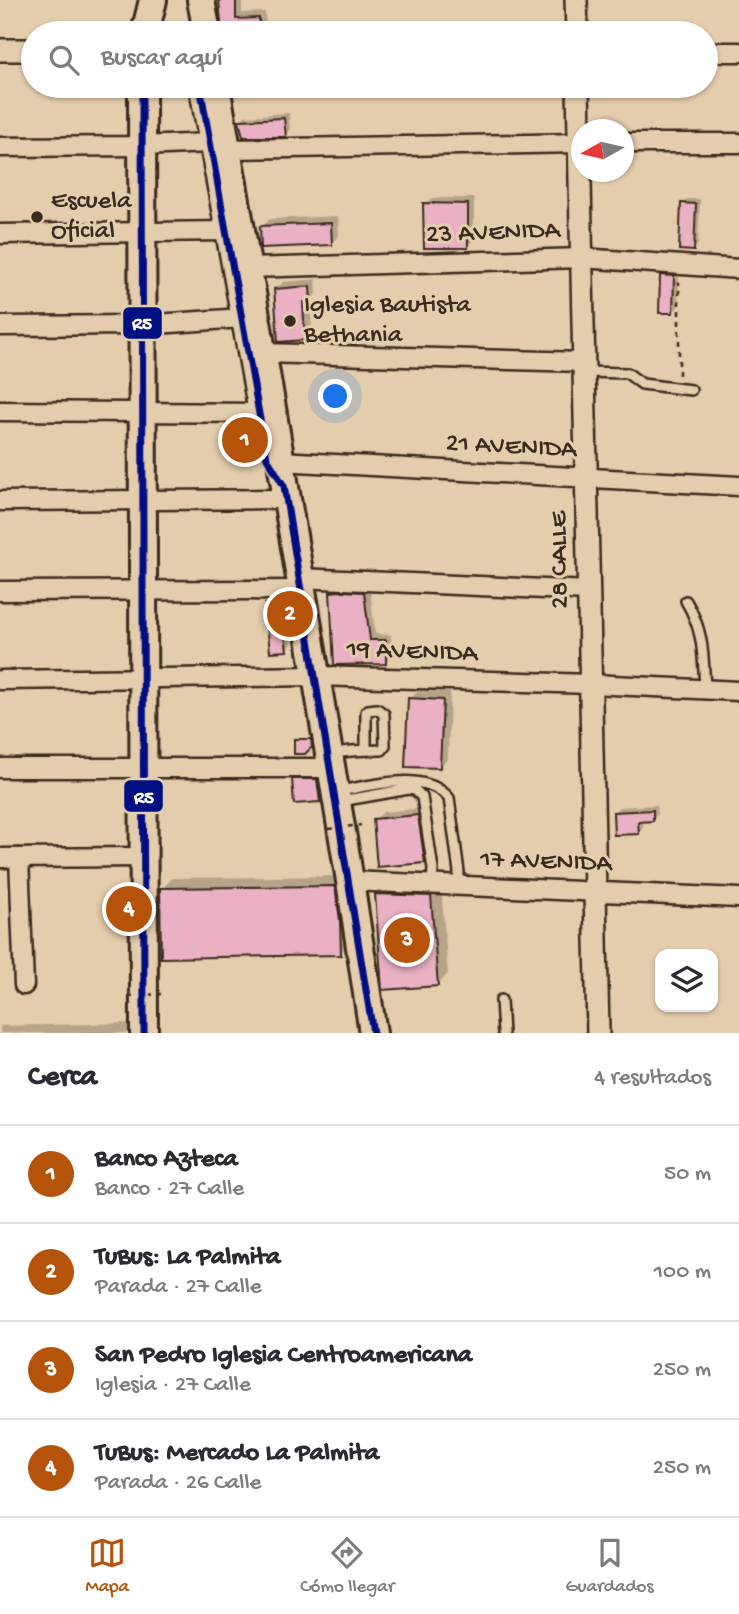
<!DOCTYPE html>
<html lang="es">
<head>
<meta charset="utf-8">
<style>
	body { margin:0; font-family:"Gochi Hand",sans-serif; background:#f2f2f3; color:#2b2b33 }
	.controls { position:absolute; right:21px; bottom:21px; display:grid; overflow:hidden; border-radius:14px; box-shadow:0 2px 5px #0004 }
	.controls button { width:63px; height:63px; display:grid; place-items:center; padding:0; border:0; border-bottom:2px solid #e1e1e2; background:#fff; color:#2b2b33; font:35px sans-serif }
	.compass { position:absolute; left:571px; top:119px; width:63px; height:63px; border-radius:50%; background:#fff; box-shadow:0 2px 5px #0004; rotate:262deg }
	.you { position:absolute; left:336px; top:397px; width:24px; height:24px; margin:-18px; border:5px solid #fff; border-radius:50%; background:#1a73e8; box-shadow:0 0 0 10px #1a73e833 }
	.badge { display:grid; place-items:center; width:46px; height:46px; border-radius:50%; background:#b45309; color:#fff; font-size:23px; font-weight:700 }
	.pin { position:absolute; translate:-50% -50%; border:4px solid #fff; box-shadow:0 2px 7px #0006 }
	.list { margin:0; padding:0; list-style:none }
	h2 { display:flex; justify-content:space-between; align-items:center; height:91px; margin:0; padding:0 28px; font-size:30px }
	h2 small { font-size:23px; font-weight:400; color:#7c7c81 }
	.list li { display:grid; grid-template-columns:46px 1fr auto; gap:21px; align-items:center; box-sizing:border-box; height:98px; padding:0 28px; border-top:2px solid #e1e1e2 }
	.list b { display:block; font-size:26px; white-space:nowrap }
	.list p { margin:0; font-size:23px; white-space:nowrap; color:#7c7c81 }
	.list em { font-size:23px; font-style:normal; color:#7c7c81 }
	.icon { flex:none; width:38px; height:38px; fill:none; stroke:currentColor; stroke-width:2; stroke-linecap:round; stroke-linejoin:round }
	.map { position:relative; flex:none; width:739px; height:1033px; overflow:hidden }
	.search { position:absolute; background:#fff; box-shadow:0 2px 5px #0004; left:21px; right:21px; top:21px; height:77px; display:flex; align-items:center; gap:18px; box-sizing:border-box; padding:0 24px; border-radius:38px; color:#7c7c81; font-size:26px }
	.sheet { height:483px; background:#fff }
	nav { display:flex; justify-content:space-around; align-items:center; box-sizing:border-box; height:98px; border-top:2px solid #e1e1e2; background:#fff; font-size:19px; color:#7c7c81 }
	nav a { display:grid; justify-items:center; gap:4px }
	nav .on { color:#b45309 }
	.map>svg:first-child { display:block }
	.shadow { fill:#0003 }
	.building { fill:#eab1c4; stroke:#3b2a1e; stroke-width:2 }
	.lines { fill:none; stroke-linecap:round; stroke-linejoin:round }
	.service-casing { stroke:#3b2a1e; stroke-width:14 }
	.minor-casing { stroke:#3b2a1e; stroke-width:23 }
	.tertiary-casing { stroke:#3b2a1e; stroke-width:26 }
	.primary-casing { stroke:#3b2a1e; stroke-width:32 }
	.path { stroke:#3b2a1e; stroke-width:2.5; stroke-dasharray:5 5; stroke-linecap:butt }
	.service { stroke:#e4cdad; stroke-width:9 }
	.minor { stroke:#e4cdad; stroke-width:18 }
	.tertiary { stroke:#e4cdad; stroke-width:21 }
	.primary { stroke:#e4cdad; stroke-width:26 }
	.path-bridge { stroke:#3b2a1e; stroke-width:2.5; stroke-dasharray:5 5; stroke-linecap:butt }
	.bus-1-casing { stroke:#e4cdad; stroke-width:12 }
	.bus-1 { stroke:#000f82; stroke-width:7 }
	.poi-dot { fill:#3b2a1e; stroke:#e4cdad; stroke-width:2.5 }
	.labels { text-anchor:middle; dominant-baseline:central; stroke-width:6; stroke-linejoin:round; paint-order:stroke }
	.poi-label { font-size:26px; fill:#3b2a1e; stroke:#e4cdad; text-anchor:start }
	.street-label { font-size:26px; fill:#3b2a1e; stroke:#e4cdad }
	.line-badge { stroke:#e4cdad; stroke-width:2.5 }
	.badge-label { font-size:19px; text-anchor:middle; font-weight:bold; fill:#fff }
</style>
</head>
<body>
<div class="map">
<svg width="739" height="1033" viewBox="0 0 739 1033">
	<rect width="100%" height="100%" fill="#e4cdad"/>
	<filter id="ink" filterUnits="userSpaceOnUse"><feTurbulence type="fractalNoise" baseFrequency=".0143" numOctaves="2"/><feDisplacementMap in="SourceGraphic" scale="14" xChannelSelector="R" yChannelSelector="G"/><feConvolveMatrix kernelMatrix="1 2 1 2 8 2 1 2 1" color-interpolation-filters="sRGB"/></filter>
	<g filter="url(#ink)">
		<g class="shadow">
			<polygon points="221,0 242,0 242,13 265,12 266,33 223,33"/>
			<polygon points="163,86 195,86 187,93 163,94"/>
			<polygon points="234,86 252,86 235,89"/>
			<polygon points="289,113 290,130 285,135 241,121 245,116"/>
			<polygon points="432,198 474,198 474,240 467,246 425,204"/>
			<polygon points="687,199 700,199 698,244 693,249 682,204"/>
			<polygon points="338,216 339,236 331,243 262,227 270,219"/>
			<polygon points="667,271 679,272 678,307 673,312 662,276"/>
			<polygon points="316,279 317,293 310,301 312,331 304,338 276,289 283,282"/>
			<polygon points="238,417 260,417 267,445 259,453 230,425"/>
			<polygon points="338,587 370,587 375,634 391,635 391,656 385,663 332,593"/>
			<polygon points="286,598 291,644 286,649 267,604 272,599"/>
			<polygon points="418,691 450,692 448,759 440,766 410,699"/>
			<polygon points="299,775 322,775 325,796 320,801 294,780"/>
			<polygon points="657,805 658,814 653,819 643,820 643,828 638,833 614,812 619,807"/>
			<polygon points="425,808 432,854 424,861 375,820 383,812"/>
			<polygon points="345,876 350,943 340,953 162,889 172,878"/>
			<polygon points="388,884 441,886 448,974 438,984 377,894"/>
			<polygon points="136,1023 136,1033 0,1033 0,1026"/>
		</g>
		<g class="building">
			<polygon points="219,0 236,0 236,19 259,18 259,33 222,33"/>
			<polygon points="284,118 286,137 243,137 239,120"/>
			<polygon points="423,203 468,204 468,248 424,248"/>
			<polygon points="681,203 696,204 694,251 679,250"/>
			<polygon points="331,223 332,245 261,248 260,226"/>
			<polygon points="660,275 674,276 673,313 659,313"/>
			<polygon points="310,286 311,302 303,302 305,340 278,342 274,289"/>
			<polygon points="229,424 251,424 258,428 260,454 231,456"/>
			<polygon points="341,591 364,592 370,640 386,640 386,664 334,665 330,592"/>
			<polygon points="281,602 287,651 270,652 265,604"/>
			<polygon points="408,698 443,700 440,768 405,767"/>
			<polygon points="294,739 311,739 312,747 305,754 294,754"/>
			<polygon points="292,779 317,779 320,802 294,804"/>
			<polygon points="653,810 653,821 638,822 639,834 614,835 613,812"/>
			<polygon points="418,815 425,863 377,867 373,819"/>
			<polygon points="335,886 340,920 341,955 161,958 160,888"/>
			<polygon points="375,894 431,896 438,986 382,990"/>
		</g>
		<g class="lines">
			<defs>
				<g id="service">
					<polyline points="585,372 627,373 642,384 691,390"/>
					<path d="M686,601C704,631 703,655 705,689"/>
					<path d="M331,754C348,750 365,750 382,750L385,746L384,714L377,709L368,710L366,712V750"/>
					<path d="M338,791C372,786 424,769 449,798L459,872L458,885"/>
					<polyline points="341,801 409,789 415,790 422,797 433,869 432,885"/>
					<polyline points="501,1000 503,1033"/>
				</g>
				<g id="minor">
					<polyline points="706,52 739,52"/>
					<polyline points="624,143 739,143"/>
					<polyline points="0,147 142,146 210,143"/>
					<polyline points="229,149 582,143"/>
					<polyline points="0,234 226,231"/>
					<polyline points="248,268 582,258 739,269"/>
					<polyline points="0,326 142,325 242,318"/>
					<polyline points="263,353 584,362"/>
					<polyline points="0,411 260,413"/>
					<polyline points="280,461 739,486"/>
					<polyline points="0,501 286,499"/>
					<polyline points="299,578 589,591"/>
					<polyline points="0,591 301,590"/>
					<polyline points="0,680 316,676 591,684 739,691"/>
					<polyline points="0,768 331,768"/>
					<polyline points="0,858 142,857"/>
					<polyline points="19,858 24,985"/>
					<polyline points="350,881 739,898"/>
				</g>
				<g id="tertiary">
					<polyline points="576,0 577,33"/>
					<polyline points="0,50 33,50"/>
					<polyline points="200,86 260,415"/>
					<polyline points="578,86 598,1033"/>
				</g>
				<g id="primary">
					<polyline points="201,0 207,33"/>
					<polyline points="145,33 153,0"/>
					<polyline points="142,86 144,1033"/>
					<polyline points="216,86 272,408 350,881 373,1033"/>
				</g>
			</defs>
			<use href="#service" class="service-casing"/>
			<use href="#minor" class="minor-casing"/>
			<use href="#tertiary" class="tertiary-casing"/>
			<use href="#primary" class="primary-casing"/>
			<polyline class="path" points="679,375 679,282"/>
			<use href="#service" class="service"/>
			<use href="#minor" class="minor"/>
			<use href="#tertiary" class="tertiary"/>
			<use href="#primary" class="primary"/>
			<g class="path-bridge">
				<polyline points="328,829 361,825"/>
				<polyline points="128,996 161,994"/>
			</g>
			<defs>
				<g id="bus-1">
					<polyline points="142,86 144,1033"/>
					<polyline points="200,86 267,458 284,486 373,1033"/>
				</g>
			</defs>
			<use href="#bus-1" class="bus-1-casing"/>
			<use href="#bus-1" class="bus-1"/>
		</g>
	</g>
	<g class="poi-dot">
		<circle cx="37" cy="217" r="7"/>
		<circle cx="290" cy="321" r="7"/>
	</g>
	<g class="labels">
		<g class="poi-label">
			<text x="51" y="202">Escuela<tspan x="51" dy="30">Oficial</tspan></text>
			<text x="304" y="306">Iglesia Bautista<tspan x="304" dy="30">Bethania</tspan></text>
		</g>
		<g class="street-label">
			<text transform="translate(493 234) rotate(-2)">23 AVENIDA</text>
			<text transform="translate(511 448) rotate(3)">21 AVENIDA</text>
			<text transform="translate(561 560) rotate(-91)">28 CALLE</text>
			<text transform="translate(412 653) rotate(2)">19 AVENIDA</text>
			<text transform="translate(546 863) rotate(2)">17 AVENIDA</text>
		</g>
	</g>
	<g class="line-badge">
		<rect x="122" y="306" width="41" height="34" rx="7" fill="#000f82"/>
		<rect x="123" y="779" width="41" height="34" rx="7" fill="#000f82"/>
	</g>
	<g class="badge-label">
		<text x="142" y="329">R5</text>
		<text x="144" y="803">R5</text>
	</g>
</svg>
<div class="controls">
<button><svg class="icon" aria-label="layers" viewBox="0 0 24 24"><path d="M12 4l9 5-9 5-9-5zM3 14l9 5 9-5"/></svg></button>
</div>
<svg class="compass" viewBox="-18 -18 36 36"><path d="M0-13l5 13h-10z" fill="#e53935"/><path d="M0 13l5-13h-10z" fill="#7c7c81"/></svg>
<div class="you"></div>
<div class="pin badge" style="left:245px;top:440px">1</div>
<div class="pin badge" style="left:290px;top:614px">2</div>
<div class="pin badge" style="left:407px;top:940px">3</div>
<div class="pin badge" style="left:129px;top:909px">4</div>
<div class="search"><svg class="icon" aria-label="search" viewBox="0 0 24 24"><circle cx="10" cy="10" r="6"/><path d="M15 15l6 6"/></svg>Buscar aquí</div>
</div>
<section class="sheet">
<h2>Cerca<small>4 resultados</small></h2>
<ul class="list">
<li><span class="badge">1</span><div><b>Banco Azteca</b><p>Banco · 27 Calle</p></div><em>50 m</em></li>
<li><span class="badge">2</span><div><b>TuBus: La Palmita</b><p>Parada · 27 Calle</p></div><em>100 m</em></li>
<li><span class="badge">3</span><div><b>San Pedro Iglesia Centroamericana</b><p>Iglesia · 27 Calle</p></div><em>250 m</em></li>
<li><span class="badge">4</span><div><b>TuBus: Mercado La Palmita</b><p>Parada · 26 Calle</p></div><em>250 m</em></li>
</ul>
</section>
<nav>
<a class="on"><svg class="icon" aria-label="map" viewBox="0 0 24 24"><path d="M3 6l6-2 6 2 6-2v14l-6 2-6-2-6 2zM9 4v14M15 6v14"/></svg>Mapa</a>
<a><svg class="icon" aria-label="directions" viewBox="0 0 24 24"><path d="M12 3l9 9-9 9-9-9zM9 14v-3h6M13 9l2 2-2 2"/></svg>Cómo llegar</a>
<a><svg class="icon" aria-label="saved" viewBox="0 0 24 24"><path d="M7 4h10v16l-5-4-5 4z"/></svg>Guardados</a>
</nav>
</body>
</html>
